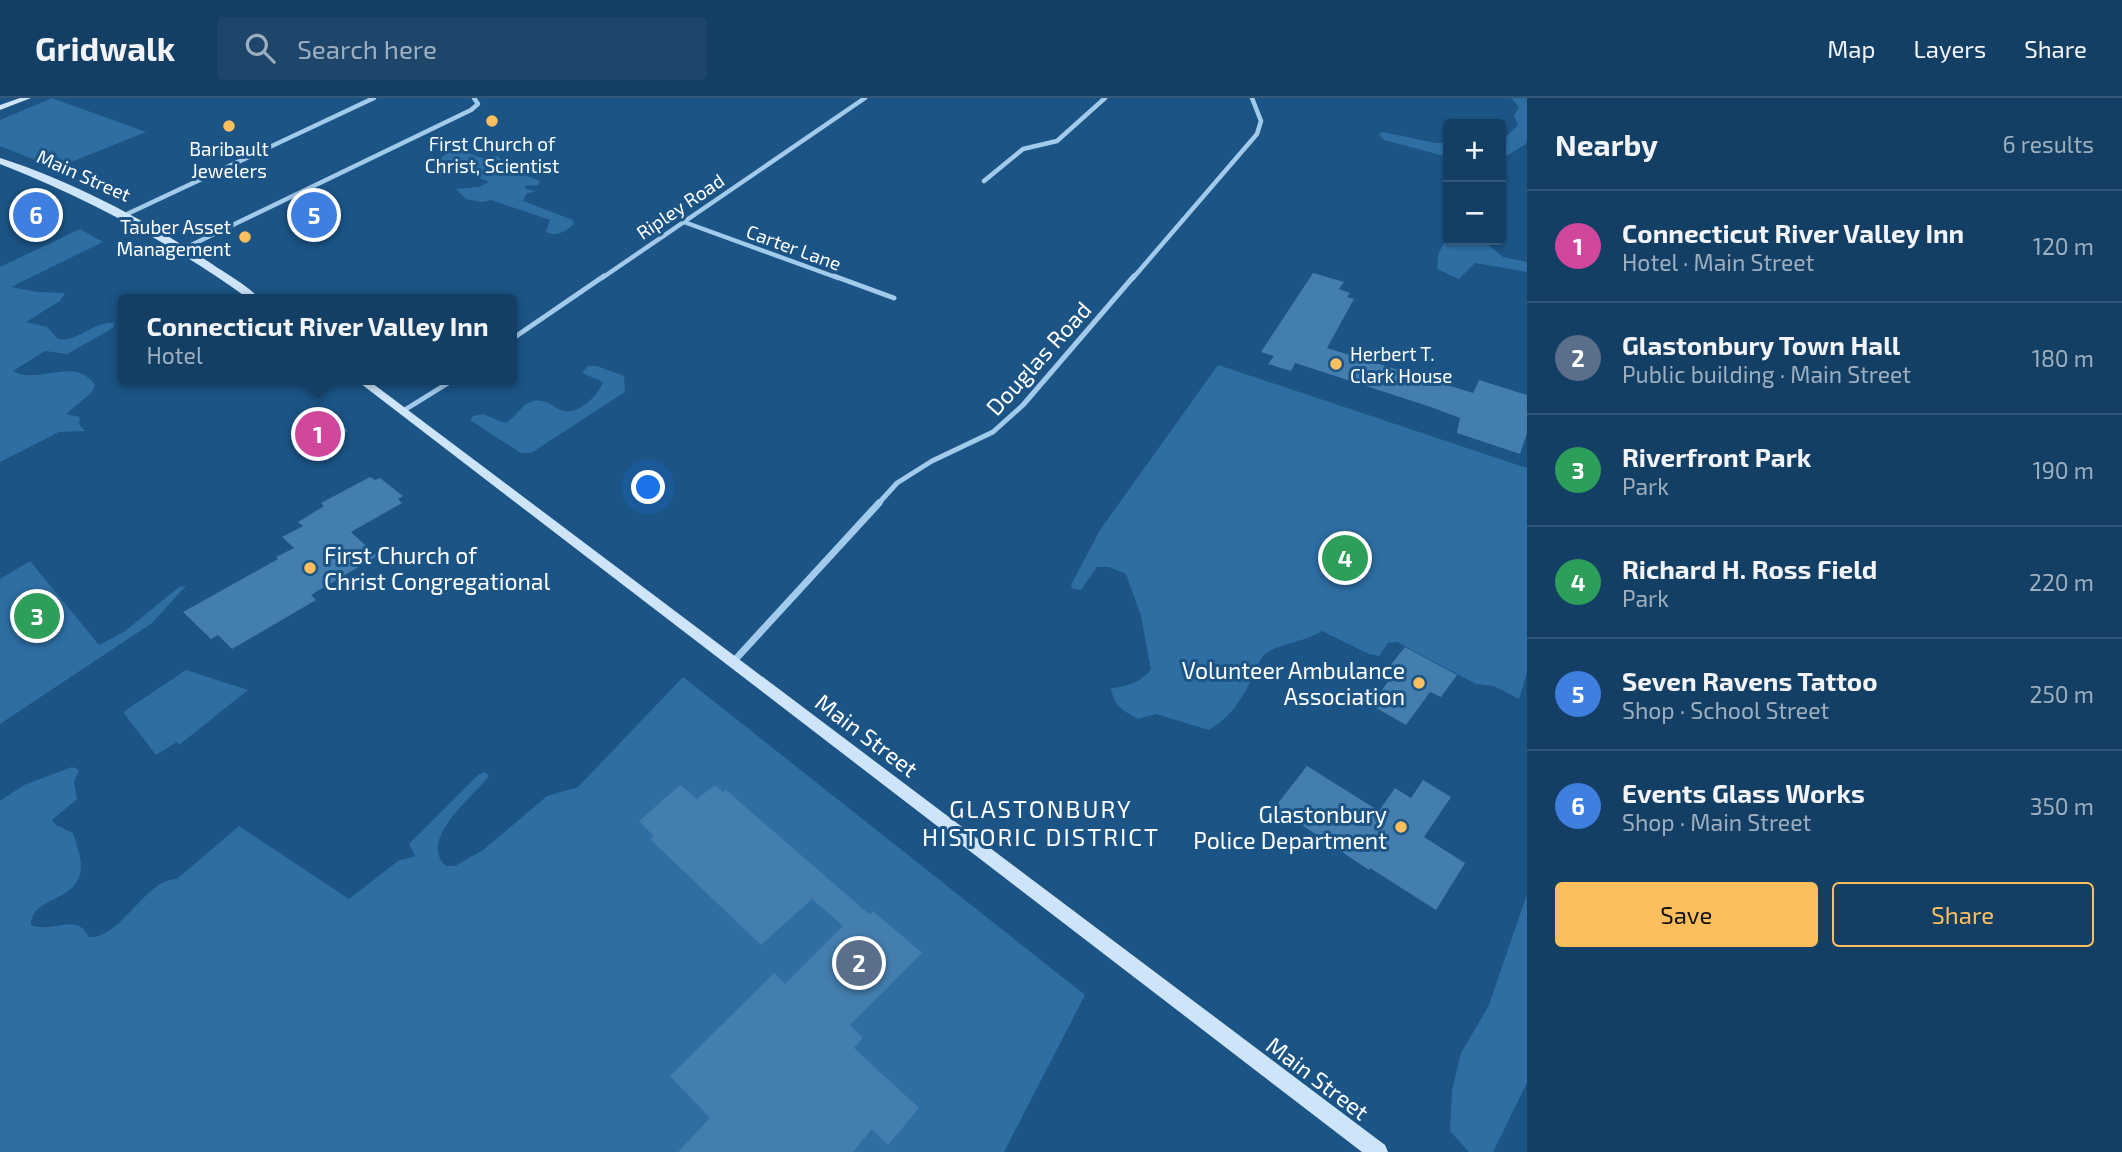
<!DOCTYPE html>
<html lang="en">
<head>
<meta charset="utf-8">
<style>
	body { margin:0; font-family:"Exo 2",sans-serif; background:#1d466a; color:#f1f3f6 }
	.controls { position:absolute; right:21px; top:21px; display:grid; overflow:hidden; border-radius:7px; box-shadow:0 2px 5px #0004 }
	.controls button { width:63px; height:63px; display:grid; place-items:center; padding:0; border:0; border-bottom:2px solid #335878; background:#143f64; color:#f1f3f6; font:35px sans-serif }
	.you { position:absolute; left:649px; top:390px; width:24px; height:24px; margin:-18px; border:5px solid #fff; border-radius:50%; background:#1a73e8; box-shadow:0 0 0 10px #1a73e833 }
	.badge { display:grid; place-items:center; width:46px; height:46px; border-radius:50%; background:#fdbf5e; color:#fff; font-size:23px; font-weight:700 }
	.pin { position:absolute; translate:-50% -50%; border:4px solid #fff; box-shadow:0 2px 7px #0006 }
	.popup { position:absolute; left:118px; top:196px; width:399px; height:91px; box-sizing:border-box; display:grid; place-content:center; border-radius:7px; background:#143f64; filter:drop-shadow(0 2px 5px #0005); font-size:23px; white-space:nowrap; color:#9dafbf }
	.popup b { font-size:26px; color:#f1f3f6 }
	.popup::after { content:''; position:absolute; left:50%; top:100%; margin-left:-14px; border:14px solid transparent; border-top-color:#143f64 }
	.list { margin:0; padding:0; list-style:none }
	h2 { display:flex; justify-content:space-between; align-items:center; height:91px; margin:0; padding:0 28px; font-size:30px }
	h2 small { font-size:23px; font-weight:400; color:#9dafbf }
	.list li { display:grid; grid-template-columns:46px 1fr auto; gap:21px; align-items:center; box-sizing:border-box; height:112px; padding:0 28px; border-top:2px solid #335878 }
	.list b { display:block; font-size:26px; white-space:nowrap }
	.list p { margin:0; font-size:23px; white-space:nowrap; color:#9dafbf }
	.list em { font-size:23px; font-style:normal; color:#9dafbf }
	.actions { display:flex; gap:14px; padding:21px 28px }
	.actions a { flex:1; padding:16px 0; border:2px solid #fdbf5e; border-radius:7px; text-align:center; font-size:24px; color:#fdbf5e }
	.actions .main { background:#fdbf5e; color:#111 }
	.icon { flex:none; width:38px; height:38px; fill:none; stroke:currentColor; stroke-width:2; stroke-linecap:round; stroke-linejoin:round }
	.map { position:relative; flex:none; width:1527px; height:1054px; overflow:hidden }
	header { display:flex; align-items:center; gap:42px; box-sizing:border-box; height:98px; padding:0 35px; background:#143f64; border-bottom:2px solid #335878 }
	header strong { font-size:33px }
	nav { display:flex; gap:38px; margin-inline-start:auto; font-size:24px }
	.search { width:490px; height:63px; background:#1d466a; display:flex; align-items:center; gap:18px; box-sizing:border-box; padding:0 24px; border-radius:7px; color:#9dafbf; font-size:26px }
	main { display:flex }
	aside { flex:1; background:#143f64 }
	.map>svg:first-child { display:block }
	.green { fill:#2e6ea3 }
	.building { fill:#447eae }
	.lines { fill:none; stroke-linecap:round; stroke-linejoin:round }
	.minor-far2 { stroke:#a2caeb; stroke-width:4.5 }
	.minor-far1 { stroke:#a2caeb; stroke-width:5 }
	.minor { stroke:#a2caeb; stroke-width:7 }
	.secondary { fill:#cee4f8; fill-rule:evenodd }
	.poi-dot { fill:#fdbf5e; stroke:#1b5485; stroke-width:2.5 }
	.labels { text-anchor:middle; dominant-baseline:central; stroke-width:6; stroke-linejoin:round; paint-order:stroke }
	.far-poi-label { font-size:19px; fill:#fff; stroke:#1b5485 }
	.far-street-label { font-size:19px; fill:#fff; stroke:#1b5485 }
	.street-label { font-size:23px; fill:#fff; stroke:#1b5485 }
	.poi-label { font-size:23px; fill:#fff; stroke:#1b5485; text-anchor:end }
	.neighbourhood-label { font-size:24px; letter-spacing:2px; fill:#fff; stroke:#1b5485 }
</style>
</head>
<body>
<header>
<strong>Gridwalk</strong>
<div class="search"><svg class="icon" aria-label="search" viewBox="0 0 24 24"><circle cx="10" cy="10" r="6"/><path d="M15 15l6 6"/></svg>Search here</div>
<nav><a>Map</a><a>Layers</a><a>Share</a></nav>
</header>
<main>
<div class="map">
<svg width="1527" height="1054" viewBox="0 0 1527 1054">
	<rect width="100%" height="100%" fill="#1b5485"/>
	<g class="green">
		<polygon points="52,0 146,34 56,70 0,48 0,22"/>
		<polygon points="1511,0 1527,0 1527,40 1526,46 1501,61 1501,44 1518,27 1514,18 1519,9"/>
		<polygon points="1383,34 1435,45 1448,45 1448,59 1384,42 1379,36"/>
		<path d="M454,50L482,60L498,58L501,62L496,66L540,83L538,87L525,88L526,91L535,93L526,96L523,103L573,122L574,126C564,134 558,139 546,134L550,122L491,102L482,104L466,101L456,91L479,89L489,84L438,62Z"/>
		<path d="M80,131L103,144L11,189L38,194L65,195L60,203L26,224L47,229L58,241C78,245 94,222 115,225L113,230L67,256L45,253L13,273C37,288 74,257 95,287L91,295L66,316L80,319L79,326L85,333L59,334L0,364V169Z"/>
		<polygon points="1448,137 1448,142 1483,142 1503,159 1527,164 1527,174 1475,165 1459,181 1437,171 1438,157"/>
		<path d="M1218,267L1527,370V575L1519,601L1494,588L1476,586L1397,544L1388,545L1379,558L1369,556L1322,533C1305,544 1273,547 1263,558C1259,563 1256,572 1253,578C1243,600 1231,619 1209,632L1156,616L1138,621C1122,612 1114,608 1111,590C1127,589 1140,584 1151,572L1141,518L1126,476L1109,469H1097L1081,492L1073,491L1071,487L1100,432Z"/>
		<path d="M588,268H597L624,278L625,294L531,355H521L470,322L473,318L483,316L505,325C516,320 520,308 530,304C548,298 552,311 565,313C580,316 599,296 603,284L582,275Z"/>
		<polygon points="30,463 99,547 124,534 179,489 186,488 152,525 0,626 0,481"/>
		<polygon points="186,572 248,592 179,647 177,644 156,657 123,614"/>
		<path d="M683,579L1085,897L1004,1054H0V703L24,687L72,669L79,672L74,684L77,701L52,722L56,727L73,735C76,745 81,757 81,768C80,806 31,797 31,827C54,836 76,813 89,839C120,842 146,780 177,781L239,728L349,801L398,763L415,758L409,746L479,676L485,674L489,678C473,699 417,742 446,768H455L483,752L547,698L578,689Z"/>
		<polygon points="1527,796 1527,985 1493,1054 1469,1054 1450,1033 1452,992 1461,955 1489,907"/>
	</g>
	<g class="building">
		<polygon points="1313,175 1344,184 1339,191 1350,195 1347,199 1354,201 1327,250 1473,295 1479,282 1527,297 1527,335 1520,356 1457,335 1460,320 1431,309 1295,265 1291,273 1268,266 1274,258 1261,254"/>
		<polygon points="329,317 348,333 305,350 290,336"/>
		<polygon points="370,379 375,382 380,380 403,398 398,401 402,405 351,434 377,458 311,497 316,502 232,551 218,537 211,541 183,514 278,461 276,459 294,450 282,439 303,428 298,424 324,408 321,405"/>
		<polygon points="1405,549 1457,577 1441,599 1430,594 1406,627 1371,607 1395,574 1388,570"/>
		<polygon points="1307,668 1379,713 1395,690 1411,700 1423,682 1451,699 1424,739 1465,765 1436,812 1370,770 1369,772 1275,709"/>
		<polygon points="680,687 697,701 715,687 723,694 726,692 870,817 873,813 922,855 850,927 863,940 854,950 919,1010 888,1047 872,1031 853,1054 678,1054 710,1020 670,978 774,875 785,886 843,828 812,801 761,847 650,741 654,738 639,723"/>
	</g>
	<g class="lines">
		<g class="minor-far2">
			<polyline points="984,83 1023,51 1057,43 1105,0"/>
			<polyline points="125,117 374,0"/>
			<polyline points="684,124 838,180"/>
			<polyline points="183,151 471,12 478,6 474,0"/>
			<polyline points="602,180 865,0"/>
			<polyline points="1133,180 1257,36 1261,23 1252,0"/>
		</g>
		<g class="minor-far1">
			<polyline points="834,178 894,200"/>
			<polyline points="512,241 604,178"/>
			<polyline points="403,313 453,282"/>
			<polyline points="878,406 897,385 932,363 993,334 1023,307 1134,178"/>
		</g>
		<polyline class="minor" points="733,564 879,405"/>
		<g class="secondary">
			<polygon points="20,0 31,0 0,12 0,7"/>
			<path d="M0,60C73,83 149,124 212,166C228,177 247,187 260,201H249C171,145 89,101 0,66Z"/>
			<polygon points="356,282 368,282 1385,1047 1388,1054 1362,1054"/>
		</g>
	</g>
	<g class="poi-dot">
		<circle cx="492" cy="23" r="7"/>
		<circle cx="229" cy="28" r="7"/>
		<circle cx="245" cy="139" r="7"/>
		<circle cx="1336" cy="266" r="7"/>
		<circle cx="310" cy="470" r="7"/>
		<circle cx="1419" cy="585" r="7"/>
		<circle cx="1401" cy="729" r="7"/>
	</g>
	<g class="labels">
		<g class="far-poi-label">
			<text x="492" y="45">First Church of<tspan x="492" dy="22">Christ, Scientist</tspan></text>
			<text x="229" y="50">Baribault<tspan x="229" dy="22">Jewelers</tspan></text>
			<text x="231" y="128" text-anchor="end">Tauber Asset<tspan x="231" dy="22">Management</tspan></text>
			<text x="1350" y="255" text-anchor="start">Herbert T.<tspan x="1350" dy="22">Clark House</tspan></text>
		</g>
		<g class="far-street-label">
			<text transform="translate(84 77) rotate(24)">Main Street</text>
			<text transform="translate(680 108) rotate(-34)">Ripley Road</text>
			<text transform="translate(794 149) rotate(20)">Carter Lane</text>
		</g>
		<g class="street-label">
			<text transform="translate(1038 260) rotate(-48)">Douglas Road</text>
			<text transform="translate(867 637) rotate(37)">Main Street</text>
			<text transform="translate(1318 980) rotate(37)">Main Street</text>
		</g>
		<g class="poi-label">
			<text x="324" y="457" text-anchor="start">First Church of<tspan x="324" dy="26">Christ Congregational</tspan></text>
			<text x="1405" y="572">Volunteer Ambulance<tspan x="1405" dy="26">Association</tspan></text>
			<text x="1387" y="716">Glastonbury<tspan x="1387" dy="26">Police Department</tspan></text>
		</g>
		<g class="neighbourhood-label">
			<text x="1041" y="710">GLASTONBURY<tspan x="1041" dy="28">HISTORIC DISTRICT</tspan></text>
		</g>
	</g>
</svg>
<div class="controls">
<button>+</button>
<button>−</button>
</div>
<div class="you"></div>
<div class="pin badge" style="left:318px;top:336px;background:#d1479c">1</div>
<div class="popup"><b>Connecticut River Valley Inn</b>Hotel</div>
<div class="pin badge" style="left:859px;top:865px;background:#5c6f8a">2</div>
<div class="pin badge" style="left:37px;top:518px;background:#2e9e5b">3</div>
<div class="pin badge" style="left:1345px;top:460px;background:#2e9e5b">4</div>
<div class="pin badge" style="left:314px;top:117px;background:#3f7fe0">5</div>
<div class="pin badge" style="left:36px;top:117px;background:#3f7fe0">6</div>
</div>
<aside>
<h2>Nearby<small>6 results</small></h2>
<ul class="list">
<li><span class="badge" style="background:#d1479c">1</span><div><b>Connecticut River Valley Inn</b><p>Hotel · Main Street</p></div><em>120 m</em></li>
<li><span class="badge" style="background:#5c6f8a">2</span><div><b>Glastonbury Town Hall</b><p>Public building · Main Street</p></div><em>180 m</em></li>
<li><span class="badge" style="background:#2e9e5b">3</span><div><b>Riverfront Park</b><p>Park</p></div><em>190 m</em></li>
<li><span class="badge" style="background:#2e9e5b">4</span><div><b>Richard H. Ross Field</b><p>Park</p></div><em>220 m</em></li>
<li><span class="badge" style="background:#3f7fe0">5</span><div><b>Seven Ravens Tattoo</b><p>Shop · School Street</p></div><em>250 m</em></li>
<li><span class="badge" style="background:#3f7fe0">6</span><div><b>Events Glass Works</b><p>Shop · Main Street</p></div><em>350 m</em></li>
</ul>
<div class="actions"><a class="main">Save</a><a>Share</a></div>
</aside>
</main>
</body>
</html>
